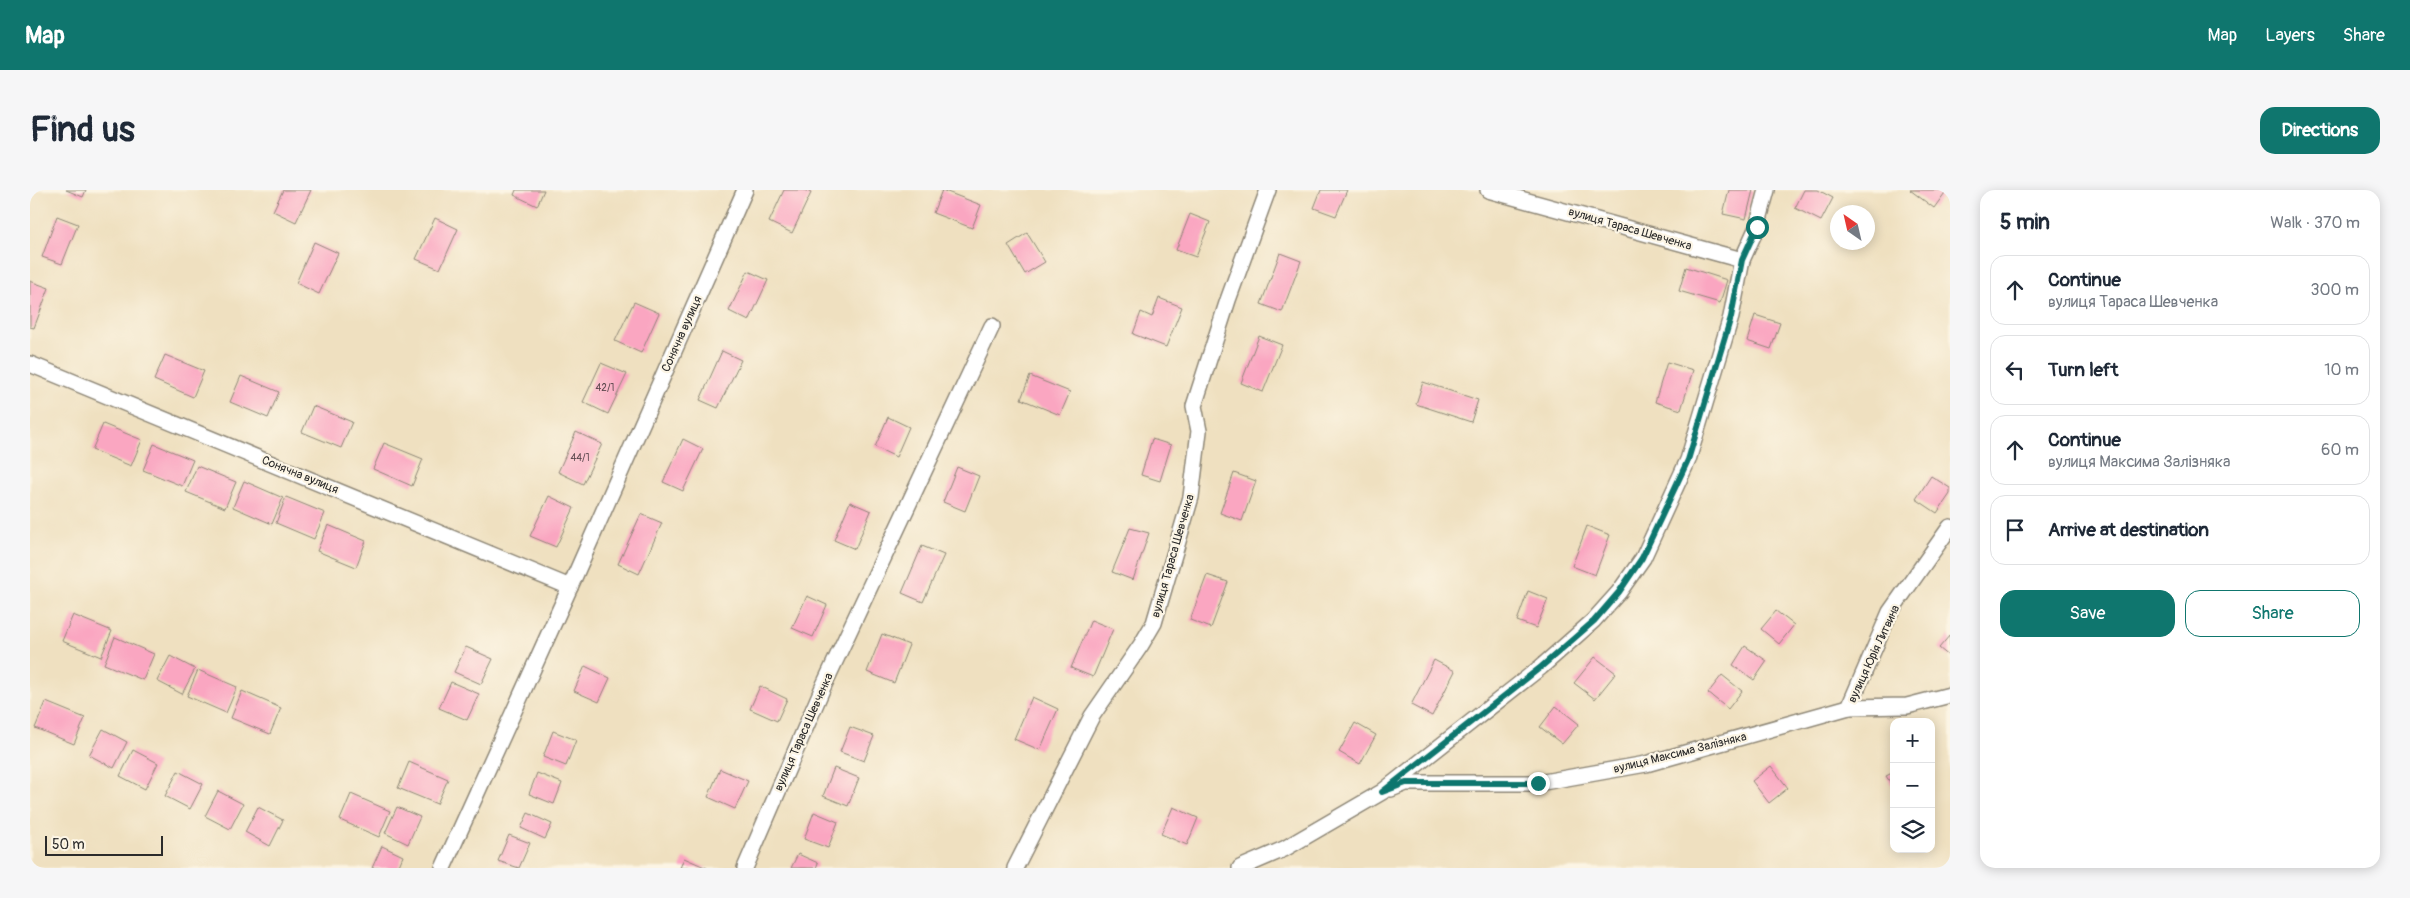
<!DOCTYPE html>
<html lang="en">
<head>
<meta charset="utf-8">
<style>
	body { margin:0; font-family:Pangolin,sans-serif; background:#f6f6f7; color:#1f2937 }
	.controls { position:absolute; right:15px; bottom:15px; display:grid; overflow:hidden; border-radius:10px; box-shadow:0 2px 12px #0003 }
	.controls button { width:45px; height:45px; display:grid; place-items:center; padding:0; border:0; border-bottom:1px solid #e0e1e3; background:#fff; color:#1f2937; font:25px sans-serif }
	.compass { position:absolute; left:1800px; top:15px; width:45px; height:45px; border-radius:50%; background:#fff; box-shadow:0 2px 12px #0003; rotate:326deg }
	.scale { position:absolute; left:15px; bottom:12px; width:118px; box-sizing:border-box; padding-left:5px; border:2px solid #2b2b2b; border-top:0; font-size:14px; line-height:18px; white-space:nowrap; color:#2b2b2b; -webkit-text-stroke:4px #fcf5e5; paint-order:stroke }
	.stop { position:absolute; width:15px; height:15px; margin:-11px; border:4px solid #0f766e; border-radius:50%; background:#fff }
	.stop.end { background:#0f766e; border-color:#fff; box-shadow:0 1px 5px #0008 }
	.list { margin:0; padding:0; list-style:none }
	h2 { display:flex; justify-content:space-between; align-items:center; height:65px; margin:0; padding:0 20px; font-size:21px }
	h2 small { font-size:16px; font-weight:400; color:#747a83 }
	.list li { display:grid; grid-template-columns:32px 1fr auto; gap:15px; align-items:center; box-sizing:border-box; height:70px; margin:0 10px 10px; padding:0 10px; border:1px solid #e0e1e3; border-radius:15px }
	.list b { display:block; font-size:19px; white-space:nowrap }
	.list p { margin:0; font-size:16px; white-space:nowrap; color:#747a83 }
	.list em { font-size:16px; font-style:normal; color:#747a83 }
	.actions { display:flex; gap:10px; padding:15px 20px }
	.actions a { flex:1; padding:11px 0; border:1px solid #0f766e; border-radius:15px; text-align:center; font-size:18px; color:#0f766e }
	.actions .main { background:#0f766e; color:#fff }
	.icon { flex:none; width:28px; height:28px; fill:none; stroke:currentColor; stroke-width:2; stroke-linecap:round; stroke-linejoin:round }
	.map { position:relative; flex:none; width:1920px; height:678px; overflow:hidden; border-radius:15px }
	header { display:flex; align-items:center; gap:30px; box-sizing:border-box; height:70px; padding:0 25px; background:#0f766e; color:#fff }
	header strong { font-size:24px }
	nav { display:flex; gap:28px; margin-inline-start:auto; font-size:18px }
	.intro { display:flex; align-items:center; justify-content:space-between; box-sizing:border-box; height:120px; padding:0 30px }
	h1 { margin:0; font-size:35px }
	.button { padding:12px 22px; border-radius:15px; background:#0f766e; color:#fff; font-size:18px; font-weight:700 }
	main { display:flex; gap:30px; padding:0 30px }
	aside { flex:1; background:#fff; border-radius:15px; box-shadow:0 2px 12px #0003 }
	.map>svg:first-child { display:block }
	.building { fill:#faa6c1 }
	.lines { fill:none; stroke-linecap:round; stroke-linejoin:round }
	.street-casing { stroke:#8d8676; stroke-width:18 }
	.street { stroke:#fff; stroke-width:15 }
	.route { stroke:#0f766e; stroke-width:6 }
	.labels { text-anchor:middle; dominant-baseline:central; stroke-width:4.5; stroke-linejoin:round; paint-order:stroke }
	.number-label { font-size:10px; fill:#5f4a50 }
	.street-label { font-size:12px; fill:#2b2b2b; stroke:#fcf5e5 }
</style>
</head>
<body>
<header>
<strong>Map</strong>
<nav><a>Map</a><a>Layers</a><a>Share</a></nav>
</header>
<div class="intro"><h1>Find us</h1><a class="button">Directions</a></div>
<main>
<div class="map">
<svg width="1920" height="678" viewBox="0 0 1920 678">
	<rect width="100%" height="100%" fill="#fcf5e5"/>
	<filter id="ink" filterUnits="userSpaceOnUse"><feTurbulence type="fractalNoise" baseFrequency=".02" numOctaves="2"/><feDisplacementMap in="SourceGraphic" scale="10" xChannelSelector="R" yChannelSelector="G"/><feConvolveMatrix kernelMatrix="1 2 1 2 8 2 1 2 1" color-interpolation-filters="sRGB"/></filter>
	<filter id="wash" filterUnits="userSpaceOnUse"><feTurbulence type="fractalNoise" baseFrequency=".0096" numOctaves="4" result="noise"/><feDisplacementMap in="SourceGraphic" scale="20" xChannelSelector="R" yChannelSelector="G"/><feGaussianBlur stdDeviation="1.12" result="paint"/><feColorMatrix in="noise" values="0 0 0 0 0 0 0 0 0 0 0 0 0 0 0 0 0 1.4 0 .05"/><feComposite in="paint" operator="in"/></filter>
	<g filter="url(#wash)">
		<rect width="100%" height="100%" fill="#efe0c0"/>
		<g id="blocks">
			<g class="building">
				<polygon points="36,0 56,0 53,7"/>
				<polygon points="253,0 281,0 266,32 243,21"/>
				<polygon points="486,0 514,0 507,16 484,5"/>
				<polygon points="754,0 774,0 781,3 762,43 739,32"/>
				<polygon points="912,0 951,15 942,38 903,23"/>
				<polygon points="1291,0 1317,0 1306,26 1284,18"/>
				<polygon points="1699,0 1723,0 1716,29 1693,24"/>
				<polygon points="1774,0 1788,0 1803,8 1791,31 1765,18"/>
				<polygon points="1880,0 1917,0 1904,18"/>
				<polygon points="1160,24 1180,32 1166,67 1146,60"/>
				<polygon points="27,26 48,34 32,74 12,67"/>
				<polygon points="405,28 428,39 410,79 386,69"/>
				<polygon points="997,43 1015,72 995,84 978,55"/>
				<polygon points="284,52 308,63 289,104 266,93"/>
				<polygon points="1250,63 1271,71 1252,122 1231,114"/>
				<polygon points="1656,77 1697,90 1690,113 1649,101"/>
				<polygon points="718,81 738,90 719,131 699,121"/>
				<polygon points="0,91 19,98 4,138 0,137"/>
				<polygon points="1129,108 1152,117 1136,157 1103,144 1111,122 1122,127"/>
				<polygon points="604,112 629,123 611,163 585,151"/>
				<polygon points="1725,125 1750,133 1741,159 1717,151"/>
				<polygon points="1229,146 1252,155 1233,202 1211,193"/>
				<polygon points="692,161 711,170 688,218 670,210"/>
				<polygon points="135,165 174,181 163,207 124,190"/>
				<polygon points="1637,172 1663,180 1651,220 1625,212"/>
				<polygon points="571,173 597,184 578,224 553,212"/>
				<polygon points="211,186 249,202 238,228 200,212"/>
				<polygon points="1000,186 1040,202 1030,225 991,209"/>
				<polygon points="1393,192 1448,210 1441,232 1386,214"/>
				<polygon points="283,216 322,232 311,258 272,242"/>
				<polygon points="858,227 879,237 866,267 845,257"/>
				<polygon points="73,234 112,250 101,276 62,260"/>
				<polygon points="546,242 572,254 553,294 528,282"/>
				<polygon points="653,249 673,259 653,301 633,292"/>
				<polygon points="1122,249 1141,255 1130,291 1111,285"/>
				<polygon points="354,253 393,269 382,296 343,279"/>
				<polygon points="124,254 163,270 152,296 113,280"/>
				<polygon points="167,276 206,292 195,318 156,302"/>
				<polygon points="927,277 949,286 935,321 913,312"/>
				<polygon points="1204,283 1226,291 1212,331 1190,323"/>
				<polygon points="1901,286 1920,298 1920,304 1907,323 1886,309"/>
				<polygon points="214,291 253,308 242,334 203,317"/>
				<polygon points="519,306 544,318 526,357 500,346"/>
				<polygon points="256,307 295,323 284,349 246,333"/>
				<polygon points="820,312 841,321 825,359 804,350"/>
				<polygon points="611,324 632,333 609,384 588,374"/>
				<polygon points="298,335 336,351 326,377 287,361"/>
				<polygon points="1557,336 1580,345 1565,385 1542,376"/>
				<polygon points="1100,338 1119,343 1103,390 1082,382"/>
				<polygon points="892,356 914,365 893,412 872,403"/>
				<polygon points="1177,385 1198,392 1181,438 1160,430"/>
				<polygon points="1498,401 1518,409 1506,438 1487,431"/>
				<polygon points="777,406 797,415 783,447 762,438"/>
				<polygon points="1746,421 1764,435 1749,454 1731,439"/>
				<polygon points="43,425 82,441 71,467 32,451"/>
				<polygon points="1061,430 1083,439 1063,487 1041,478"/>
				<polygon points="852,444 879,455 864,493 837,482"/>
				<polygon points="1920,445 1920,467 1909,458"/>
				<polygon points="85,447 124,464 113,490 74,474"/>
				<polygon points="1715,456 1737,471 1724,490 1703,475"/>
				<polygon points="436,457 463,469 451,494 424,482"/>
				<polygon points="140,466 165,479 152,504 127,491"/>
				<polygon points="1565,467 1586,483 1565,509 1544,493"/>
				<polygon points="1404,470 1425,481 1402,526 1381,515"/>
				<polygon points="555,476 580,488 569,512 544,501"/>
				<polygon points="168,480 207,497 196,523 157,506"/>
				<polygon points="1692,485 1712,501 1698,519 1678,503"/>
				<polygon points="421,492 449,504 437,530 409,518"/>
				<polygon points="730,496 757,509 747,531 720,519"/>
				<polygon points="212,501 251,518 240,544 201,528"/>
				<polygon points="1002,507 1028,519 1010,560 984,549"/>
				<polygon points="16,512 55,528 44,554 5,538"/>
				<polygon points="1526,516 1549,534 1532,554 1510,537"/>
				<polygon points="1325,533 1346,545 1330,574 1309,562"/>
				<polygon points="820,537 844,546 834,571 810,562"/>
				<polygon points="73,539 97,552 84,578 59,565"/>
				<polygon points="523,541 546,550 536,576 513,567"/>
				<polygon points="103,560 128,573 115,599 90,586"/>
				<polygon points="379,572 418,589 407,614 368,598"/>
				<polygon points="1741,576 1758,598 1739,613 1722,591"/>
				<polygon points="804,578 829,588 818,616 793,606"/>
				<polygon points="690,579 718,591 705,619 678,607"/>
				<polygon points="148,581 173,594 160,619 135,606"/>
				<polygon points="1864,582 1864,598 1856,586"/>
				<polygon points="507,583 532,593 524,614 499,604"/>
				<polygon points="188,601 213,614 200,639 175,626"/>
				<polygon points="321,604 360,621 349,647 310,630"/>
				<polygon points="228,617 253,630 240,656 215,642"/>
				<polygon points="367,617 390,627 378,654 355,643"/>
				<polygon points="1143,617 1168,628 1157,655 1131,644"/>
				<polygon points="784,622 808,632 798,658 774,649"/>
				<polygon points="498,623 522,634 515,649 491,638"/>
				<polygon points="479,645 500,653 489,678 468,671"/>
				<polygon points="352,656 373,666 368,678 342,678"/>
				<polygon points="768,664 788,673 786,678 761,678"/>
				<polygon points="654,668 677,678 650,678"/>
			</g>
		</g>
	</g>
	<g filter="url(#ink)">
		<use href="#blocks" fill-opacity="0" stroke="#8d8676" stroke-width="1"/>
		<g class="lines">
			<defs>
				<g id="street">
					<polyline points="1458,0 1712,70"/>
					<polyline points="0,174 540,397"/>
					<polyline points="1819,517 1860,422 1920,337"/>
					<polyline points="1361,599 1376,593 1508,593 1616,574 1819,517 1877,516 1920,505"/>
					<polyline points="413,678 540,397 715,0"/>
					<polyline points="715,678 793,497 962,136"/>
					<polyline points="985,678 1062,526 1111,455 1124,433 1161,307 1169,241 1164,216 1198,110 1238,0"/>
					<polyline points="1210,678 1254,659 1352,602 1511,477 1563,431 1589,402 1613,368 1658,270 1701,127 1712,70 1727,37 1737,0"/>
				</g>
			</defs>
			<use href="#street" class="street-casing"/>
			<use href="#street" class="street"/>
		</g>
	</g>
	<g class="lines" filter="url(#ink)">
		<polyline class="route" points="1508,593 1376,593 1352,602 1511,477 1564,431 1589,402 1612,368 1658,270 1701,127 1712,70 1727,37"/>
	</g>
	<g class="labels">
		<g class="number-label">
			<text x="575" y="198">42/1</text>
			<text x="550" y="268">44/1</text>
		</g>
		<g class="street-label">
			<text transform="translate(1600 39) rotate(16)">вулиця Тараса Шевченка</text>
			<text transform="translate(652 144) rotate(-66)">Сонячна вулиця</text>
			<text transform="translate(270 285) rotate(22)">Сонячна вулиця</text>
			<text transform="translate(1143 366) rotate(-74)">вулиця Тараса Шевченка</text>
			<text transform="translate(1844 464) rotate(-65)">вулиця Юрія Литвина</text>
			<text transform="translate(774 542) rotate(-66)">вулиця Тараса Шевченка</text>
			<text transform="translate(1650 563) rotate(-14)">вулиця Максима Залізняка</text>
		</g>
	</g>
</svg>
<div class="controls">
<button>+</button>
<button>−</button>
<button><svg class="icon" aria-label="layers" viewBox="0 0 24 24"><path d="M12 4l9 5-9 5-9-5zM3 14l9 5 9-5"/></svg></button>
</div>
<svg class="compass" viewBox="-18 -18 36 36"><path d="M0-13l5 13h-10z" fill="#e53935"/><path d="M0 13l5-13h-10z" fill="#747a83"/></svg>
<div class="scale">50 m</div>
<div class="stop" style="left:1727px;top:37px"></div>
<div class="stop end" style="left:1508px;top:593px"></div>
</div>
<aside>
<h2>5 min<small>Walk · 370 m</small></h2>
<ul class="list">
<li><svg class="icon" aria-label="ahead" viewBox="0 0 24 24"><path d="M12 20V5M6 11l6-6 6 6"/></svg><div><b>Continue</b><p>вулиця Тараса Шевченка</p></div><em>300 m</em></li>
<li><svg class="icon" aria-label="left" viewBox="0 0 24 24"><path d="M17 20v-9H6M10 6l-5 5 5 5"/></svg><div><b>Turn left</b></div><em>10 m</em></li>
<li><svg class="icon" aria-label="ahead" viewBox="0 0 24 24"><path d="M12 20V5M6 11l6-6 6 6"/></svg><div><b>Continue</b><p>вулиця Максима Залізняка</p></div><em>60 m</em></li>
<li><svg class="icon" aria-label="arrive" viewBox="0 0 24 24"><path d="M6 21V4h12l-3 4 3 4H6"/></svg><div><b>Arrive at destination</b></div></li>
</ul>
<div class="actions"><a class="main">Save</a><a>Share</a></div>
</aside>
</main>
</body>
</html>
